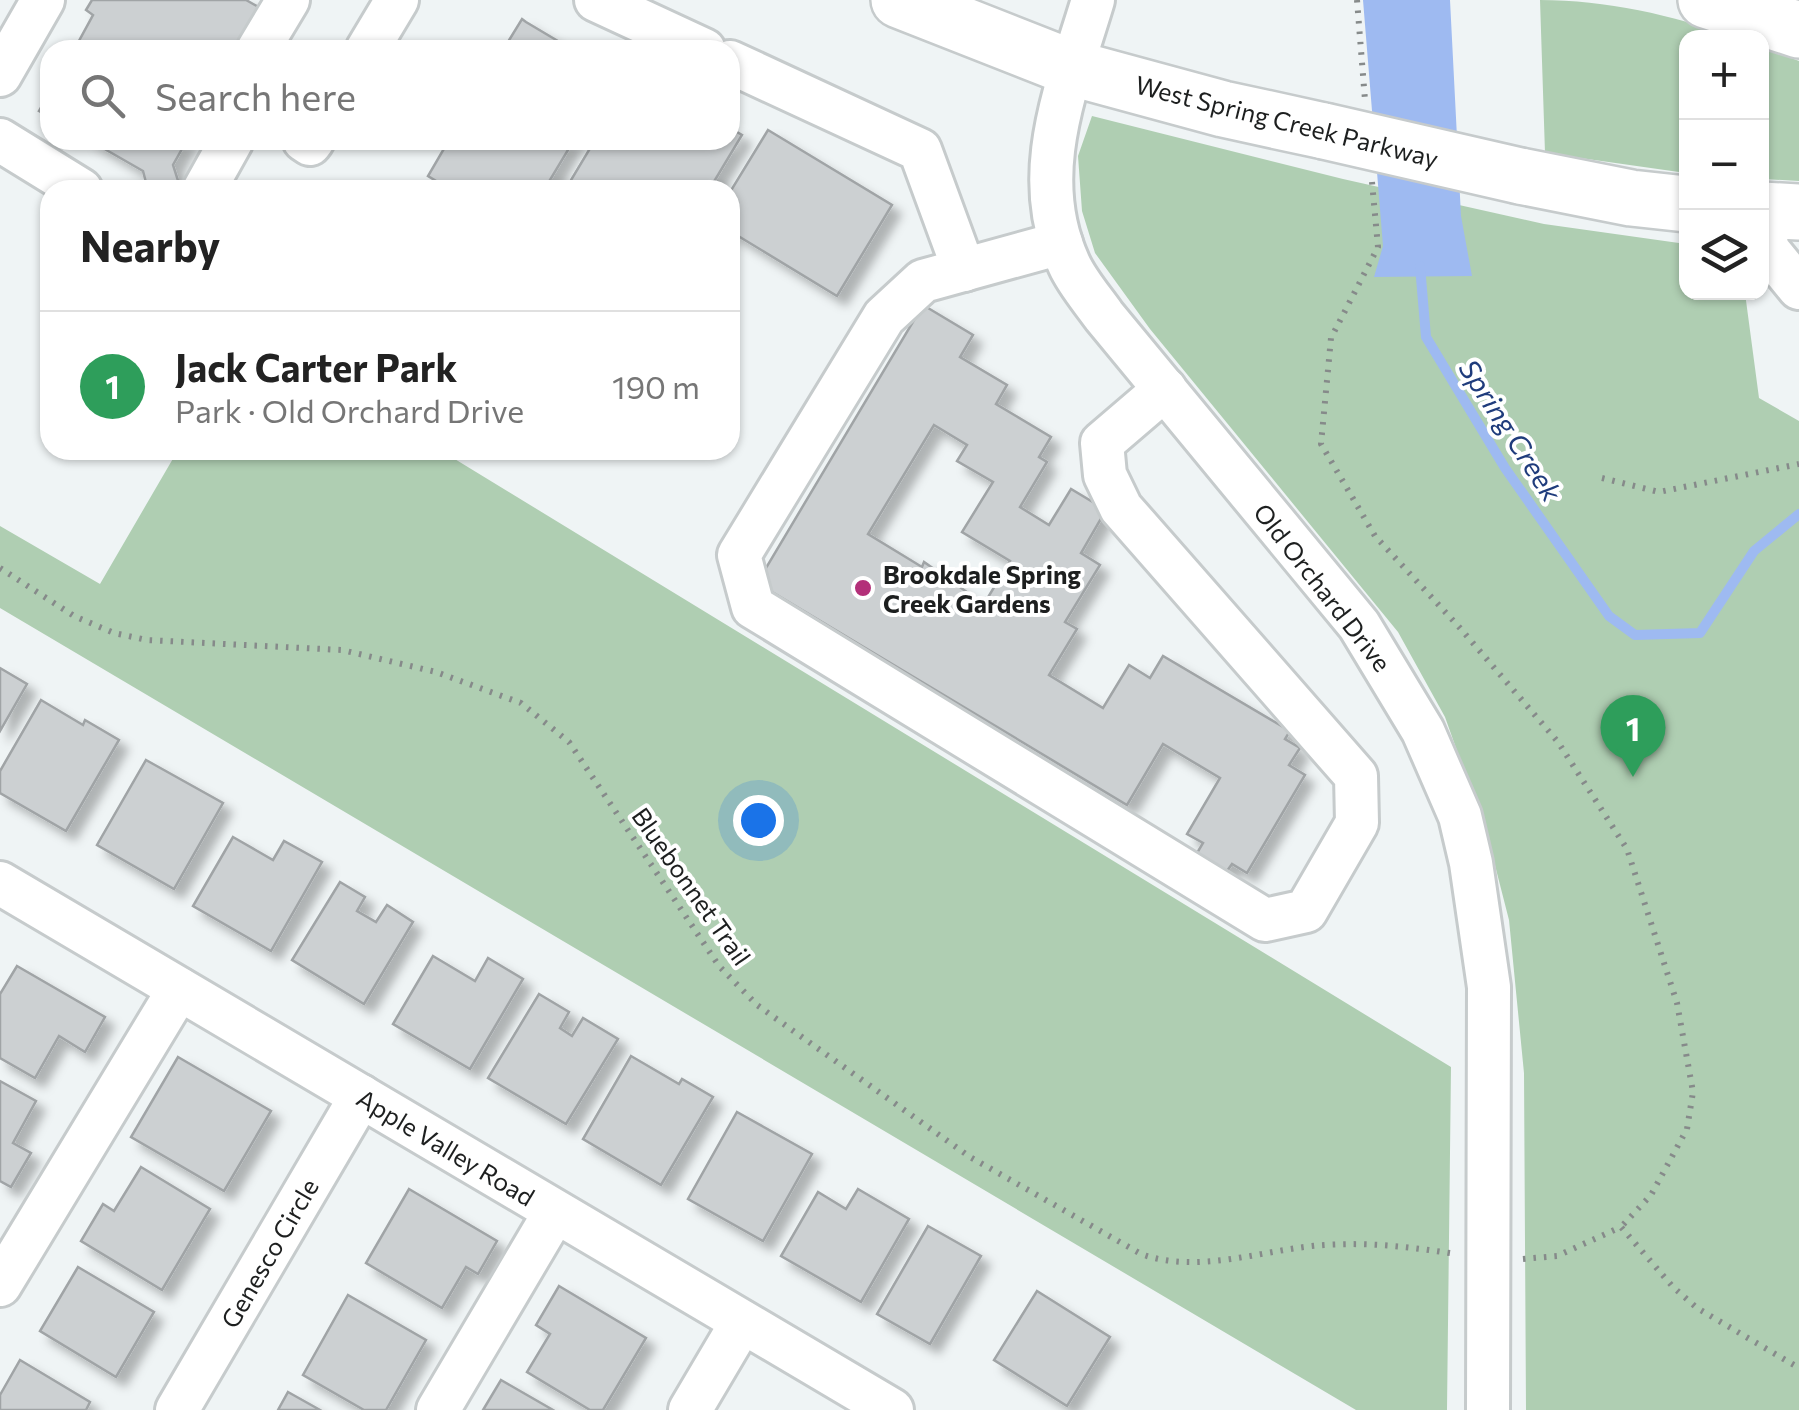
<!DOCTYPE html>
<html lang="en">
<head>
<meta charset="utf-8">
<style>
	body { margin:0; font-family:Commissioner,sans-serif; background:#f2f2f2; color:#222 }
	.controls { position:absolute; right:30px; top:30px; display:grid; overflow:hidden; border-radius:20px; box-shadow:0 2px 8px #0004 }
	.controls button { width:90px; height:90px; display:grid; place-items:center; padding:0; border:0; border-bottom:2px solid #e0e0e0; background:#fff; color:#222; font:50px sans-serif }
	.you { position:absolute; left:758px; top:820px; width:35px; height:35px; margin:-25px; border:8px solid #fff; border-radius:50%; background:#1a73e8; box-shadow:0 0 0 15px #1a73e833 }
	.badge { display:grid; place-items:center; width:65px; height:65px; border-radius:50%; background:#b33079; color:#fff; font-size:32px; font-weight:700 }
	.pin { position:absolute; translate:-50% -82px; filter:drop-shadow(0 2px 5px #0008) }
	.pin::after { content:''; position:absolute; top:52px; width:35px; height:30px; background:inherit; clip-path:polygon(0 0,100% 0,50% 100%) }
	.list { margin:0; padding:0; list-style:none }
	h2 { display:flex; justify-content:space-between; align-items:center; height:130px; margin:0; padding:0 40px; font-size:42px }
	h2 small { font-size:32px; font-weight:400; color:#767676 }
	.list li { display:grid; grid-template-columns:65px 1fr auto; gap:30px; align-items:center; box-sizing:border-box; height:150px; padding:0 40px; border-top:2px solid #e0e0e0 }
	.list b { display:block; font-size:38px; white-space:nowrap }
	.list p { margin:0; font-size:32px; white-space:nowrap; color:#767676 }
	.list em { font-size:32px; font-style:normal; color:#767676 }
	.icon { flex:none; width:55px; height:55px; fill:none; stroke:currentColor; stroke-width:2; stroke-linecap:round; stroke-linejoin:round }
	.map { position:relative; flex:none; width:1799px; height:1410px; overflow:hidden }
	.search { position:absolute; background:#fff; box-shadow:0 2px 8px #0004; left:40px; top:40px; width:700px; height:110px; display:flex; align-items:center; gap:25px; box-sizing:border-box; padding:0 35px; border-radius:30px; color:#767676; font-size:38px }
	.panel { position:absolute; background:#fff; box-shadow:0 2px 8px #0004; left:40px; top:180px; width:700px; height:280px; border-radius:30px }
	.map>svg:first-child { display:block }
	.green { fill:#afceb2 }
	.water { fill:#9ebaf1 }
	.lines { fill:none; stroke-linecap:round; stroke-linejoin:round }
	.stream { stroke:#9ebaf1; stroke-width:10 }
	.building { fill:#ccd0d2; stroke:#a0a4a6; stroke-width:2.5; fill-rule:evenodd; filter:url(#shadow) }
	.minor-casing { stroke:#c6cbcc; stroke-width:48 }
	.major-casing { stroke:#c6cbcc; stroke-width:60 }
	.path { stroke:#868a8a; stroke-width:6; stroke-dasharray:2.5 8; stroke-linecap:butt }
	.minor { stroke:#fff; stroke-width:42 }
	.major { stroke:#fff; stroke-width:55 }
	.major-bridge-casing { stroke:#c6cbcc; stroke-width:60; stroke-linecap:butt }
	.major-bridge { stroke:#fff; stroke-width:55 }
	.poi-dot { fill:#b33079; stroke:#fff; stroke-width:4 }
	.labels { text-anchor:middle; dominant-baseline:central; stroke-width:8; stroke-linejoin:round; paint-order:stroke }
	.street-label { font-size:25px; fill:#1d1f1f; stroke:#fff }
	.poi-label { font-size:25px; font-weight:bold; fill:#1d1f1f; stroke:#fff; text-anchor:start }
	.water-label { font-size:28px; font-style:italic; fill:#1f3c7c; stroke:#fff }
</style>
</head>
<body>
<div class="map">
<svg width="1799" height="1410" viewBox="0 0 1799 1410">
	<defs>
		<filter id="shadow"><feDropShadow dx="9" dy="9" stdDeviation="5" flood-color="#0004"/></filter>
	</defs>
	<rect width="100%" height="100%" fill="#eff4f5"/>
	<g class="green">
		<path d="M1540,0C1606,0 1672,15 1735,37L1686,38V173L1545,153Z"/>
		<polygon points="1762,47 1799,61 1799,181 1762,179"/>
		<polygon points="1092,116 1343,179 1544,224 1686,244 1686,292 1745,293 1759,398 1799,421 1799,1410 1526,1410 1524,1073 1509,920 1488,838 1445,717 1398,632 1150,329 1095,253 1082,211 1078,156"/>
		<polygon points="178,450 440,450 1451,1067 1447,1410 1356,1410 0,608 0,526 100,584"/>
	</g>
	<polygon class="water" points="1363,0 1450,0 1461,216 1472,276 1374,277 1383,246"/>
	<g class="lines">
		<polyline class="stream" points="1420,266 1426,337 1505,468 1609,616 1635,635 1700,633 1754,551 1799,514"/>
	</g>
	<g class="building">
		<polygon points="92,0 246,0 262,9 239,50 74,50 93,15 86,10"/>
		<polygon points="522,19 526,22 573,50 503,50"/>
		<polygon points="50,92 50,117 39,111"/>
		<polygon points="730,128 742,135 709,190 565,190 595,140 730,140"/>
		<polygon points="768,130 892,205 837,296 730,231 730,192"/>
		<polygon points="89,140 187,140 173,165 181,190 148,190 143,171"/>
		<polygon points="449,140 574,140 544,190 451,190 428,176"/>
		<path d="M923,305L973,335L960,357L1007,385L996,404L1051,437L1039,457L1047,462L1020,507L1049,525L1071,489L1106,510L1081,553L1100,565L1065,622L1077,629L1049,675L1103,708L1129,665L1150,678L1163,656L1290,731L1285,739L1300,748L1289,765L1305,775L1247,873L1232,864L1227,871L1197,853L1203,843L1187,834L1220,778L1163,744L1127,805L757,583ZM934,425L967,445L957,461L993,482L962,532L1010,561L984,604L924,562L922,567L868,534Z"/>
		<polygon points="0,668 27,684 0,731"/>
		<polygon points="41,700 83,725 85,720 119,740 66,831 0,793 0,771"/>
		<polygon points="146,760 223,803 174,889 97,845"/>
		<polygon points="233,837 273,860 284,841 322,862 271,951 193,906"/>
		<polygon points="340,882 365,897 357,911 376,922 387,905 413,922 364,1004 292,960"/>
		<polygon points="433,956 475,981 488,958 523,979 470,1069 393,1024"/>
		<polygon points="17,966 105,1017 85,1052 59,1036 35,1078 0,1058 0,994"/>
		<polygon points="539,994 569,1012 560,1028 572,1036 583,1018 618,1039 566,1124 488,1078"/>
		<polygon points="631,1056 679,1084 682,1079 713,1097 661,1185 583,1139"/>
		<polygon points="178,1057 271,1111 224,1191 131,1137"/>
		<polygon points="0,1081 36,1101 13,1143 31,1153 11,1187 0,1181"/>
		<polygon points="737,1112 812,1154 763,1241 688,1199"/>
		<polygon points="141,1167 210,1209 162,1290 81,1241 103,1204 114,1211"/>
		<polygon points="409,1189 497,1241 478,1274 466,1267 442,1308 366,1263"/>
		<polygon points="858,1189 909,1219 861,1302 781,1256 818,1192 846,1209"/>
		<polygon points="928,1226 981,1256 930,1344 877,1314"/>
		<polygon points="78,1267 154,1312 116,1377 40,1331"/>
		<polygon points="559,1286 646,1338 603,1410 590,1410 527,1372 550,1334 536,1325"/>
		<polygon points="1037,1291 1110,1337 1067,1406 994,1360"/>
		<polygon points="348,1295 426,1340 386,1410 364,1410 303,1375"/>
		<polygon points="20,1360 90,1402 86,1410 0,1410 0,1395"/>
		<polygon points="501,1380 553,1410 483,1410"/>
		<polygon points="288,1392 320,1410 278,1410"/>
	</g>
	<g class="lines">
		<defs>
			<g id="minor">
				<polyline points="596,0 704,50"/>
				<path d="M1093,0C1067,87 1028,175 1069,264C1077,282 1092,299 1104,316L1359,625L1423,731L1460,816L1471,863L1489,987L1488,1410"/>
				<polyline points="258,50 288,0"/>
				<polyline points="367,50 397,0"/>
				<polyline points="730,62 920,150 964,270"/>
				<polyline points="0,75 43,0"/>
				<polyline points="0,140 81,190"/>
				<polyline points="304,140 310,144 313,140"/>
				<polyline points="204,190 232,140"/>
				<polyline points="1762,221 1768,250 1799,288"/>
				<polyline points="1061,243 923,281 884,317 739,555 753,607 1265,920 1306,911 1357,823 1356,776 1121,508 1105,475 1102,443 1165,389"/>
				<polyline points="0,883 892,1410"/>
				<polyline points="0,1285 179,989"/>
				<polyline points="177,1410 361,1096"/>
				<polyline points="438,1410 555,1212"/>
				<polyline points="690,1410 742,1322"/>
			</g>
			<g id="major">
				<polyline points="899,0 1072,68 1223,109 1324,131"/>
				<polyline points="1706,0 1799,30"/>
				<polyline points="1520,176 1631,198 1686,204"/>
				<polyline points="1762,210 1799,212"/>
			</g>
		</defs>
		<use href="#minor" class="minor-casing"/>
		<use href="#major" class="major-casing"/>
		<g class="path">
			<polyline points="1357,0 1365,100"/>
			<polyline points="1372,182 1378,247 1331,338 1321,444 1375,536 1460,628 1558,742 1627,849 1677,1003 1693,1092 1687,1129 1651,1195 1621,1227"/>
			<polyline points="1602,478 1659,492 1799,464"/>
			<path d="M0,568L74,616L114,633L147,640L342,650L436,672L521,703L569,742L719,966L757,1005L970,1157L1141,1254C1199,1275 1264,1249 1324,1245C1370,1242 1411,1247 1456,1254"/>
			<polyline points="1523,1259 1557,1256 1621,1227 1673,1287 1697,1308 1799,1368"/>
		</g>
		<use href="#minor" class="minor"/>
		<use href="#major" class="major"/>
		<defs>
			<polyline id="major-bridge" points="1324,131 1520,176"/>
		</defs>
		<use href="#major-bridge" class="major-bridge-casing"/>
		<use href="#major-bridge" class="major-bridge"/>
	</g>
	<circle class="poi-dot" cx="863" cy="588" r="10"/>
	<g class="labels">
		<g class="street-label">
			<text transform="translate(1287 121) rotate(14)">West Spring Creek Parkway</text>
			<text transform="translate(1323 587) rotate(52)">Old Orchard Drive</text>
			<text transform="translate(692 886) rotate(55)">Bluebonnet Trail</text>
			<text transform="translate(446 1147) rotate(31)">Apple Valley Road</text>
			<text transform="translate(269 1253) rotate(-60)">Genesco Circle</text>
		</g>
		<g class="poi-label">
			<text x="883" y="574">Brookdale Spring<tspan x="883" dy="29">Creek Gardens</tspan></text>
		</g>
		<g class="water-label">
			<text transform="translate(1511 430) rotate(57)">Spring Creek</text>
		</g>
	</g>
</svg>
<div class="controls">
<button>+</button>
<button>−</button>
<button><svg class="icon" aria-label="layers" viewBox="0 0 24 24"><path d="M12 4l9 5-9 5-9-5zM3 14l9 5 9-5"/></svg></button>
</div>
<div class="you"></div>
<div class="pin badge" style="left:1633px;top:777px;background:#2e9e5b">1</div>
<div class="search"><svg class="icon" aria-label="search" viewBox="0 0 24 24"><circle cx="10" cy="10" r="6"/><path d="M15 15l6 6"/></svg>Search here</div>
<section class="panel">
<h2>Nearby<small></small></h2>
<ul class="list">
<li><span class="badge" style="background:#2e9e5b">1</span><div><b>Jack Carter Park</b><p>Park · Old Orchard Drive</p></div><em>190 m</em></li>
</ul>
</section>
</div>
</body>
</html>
